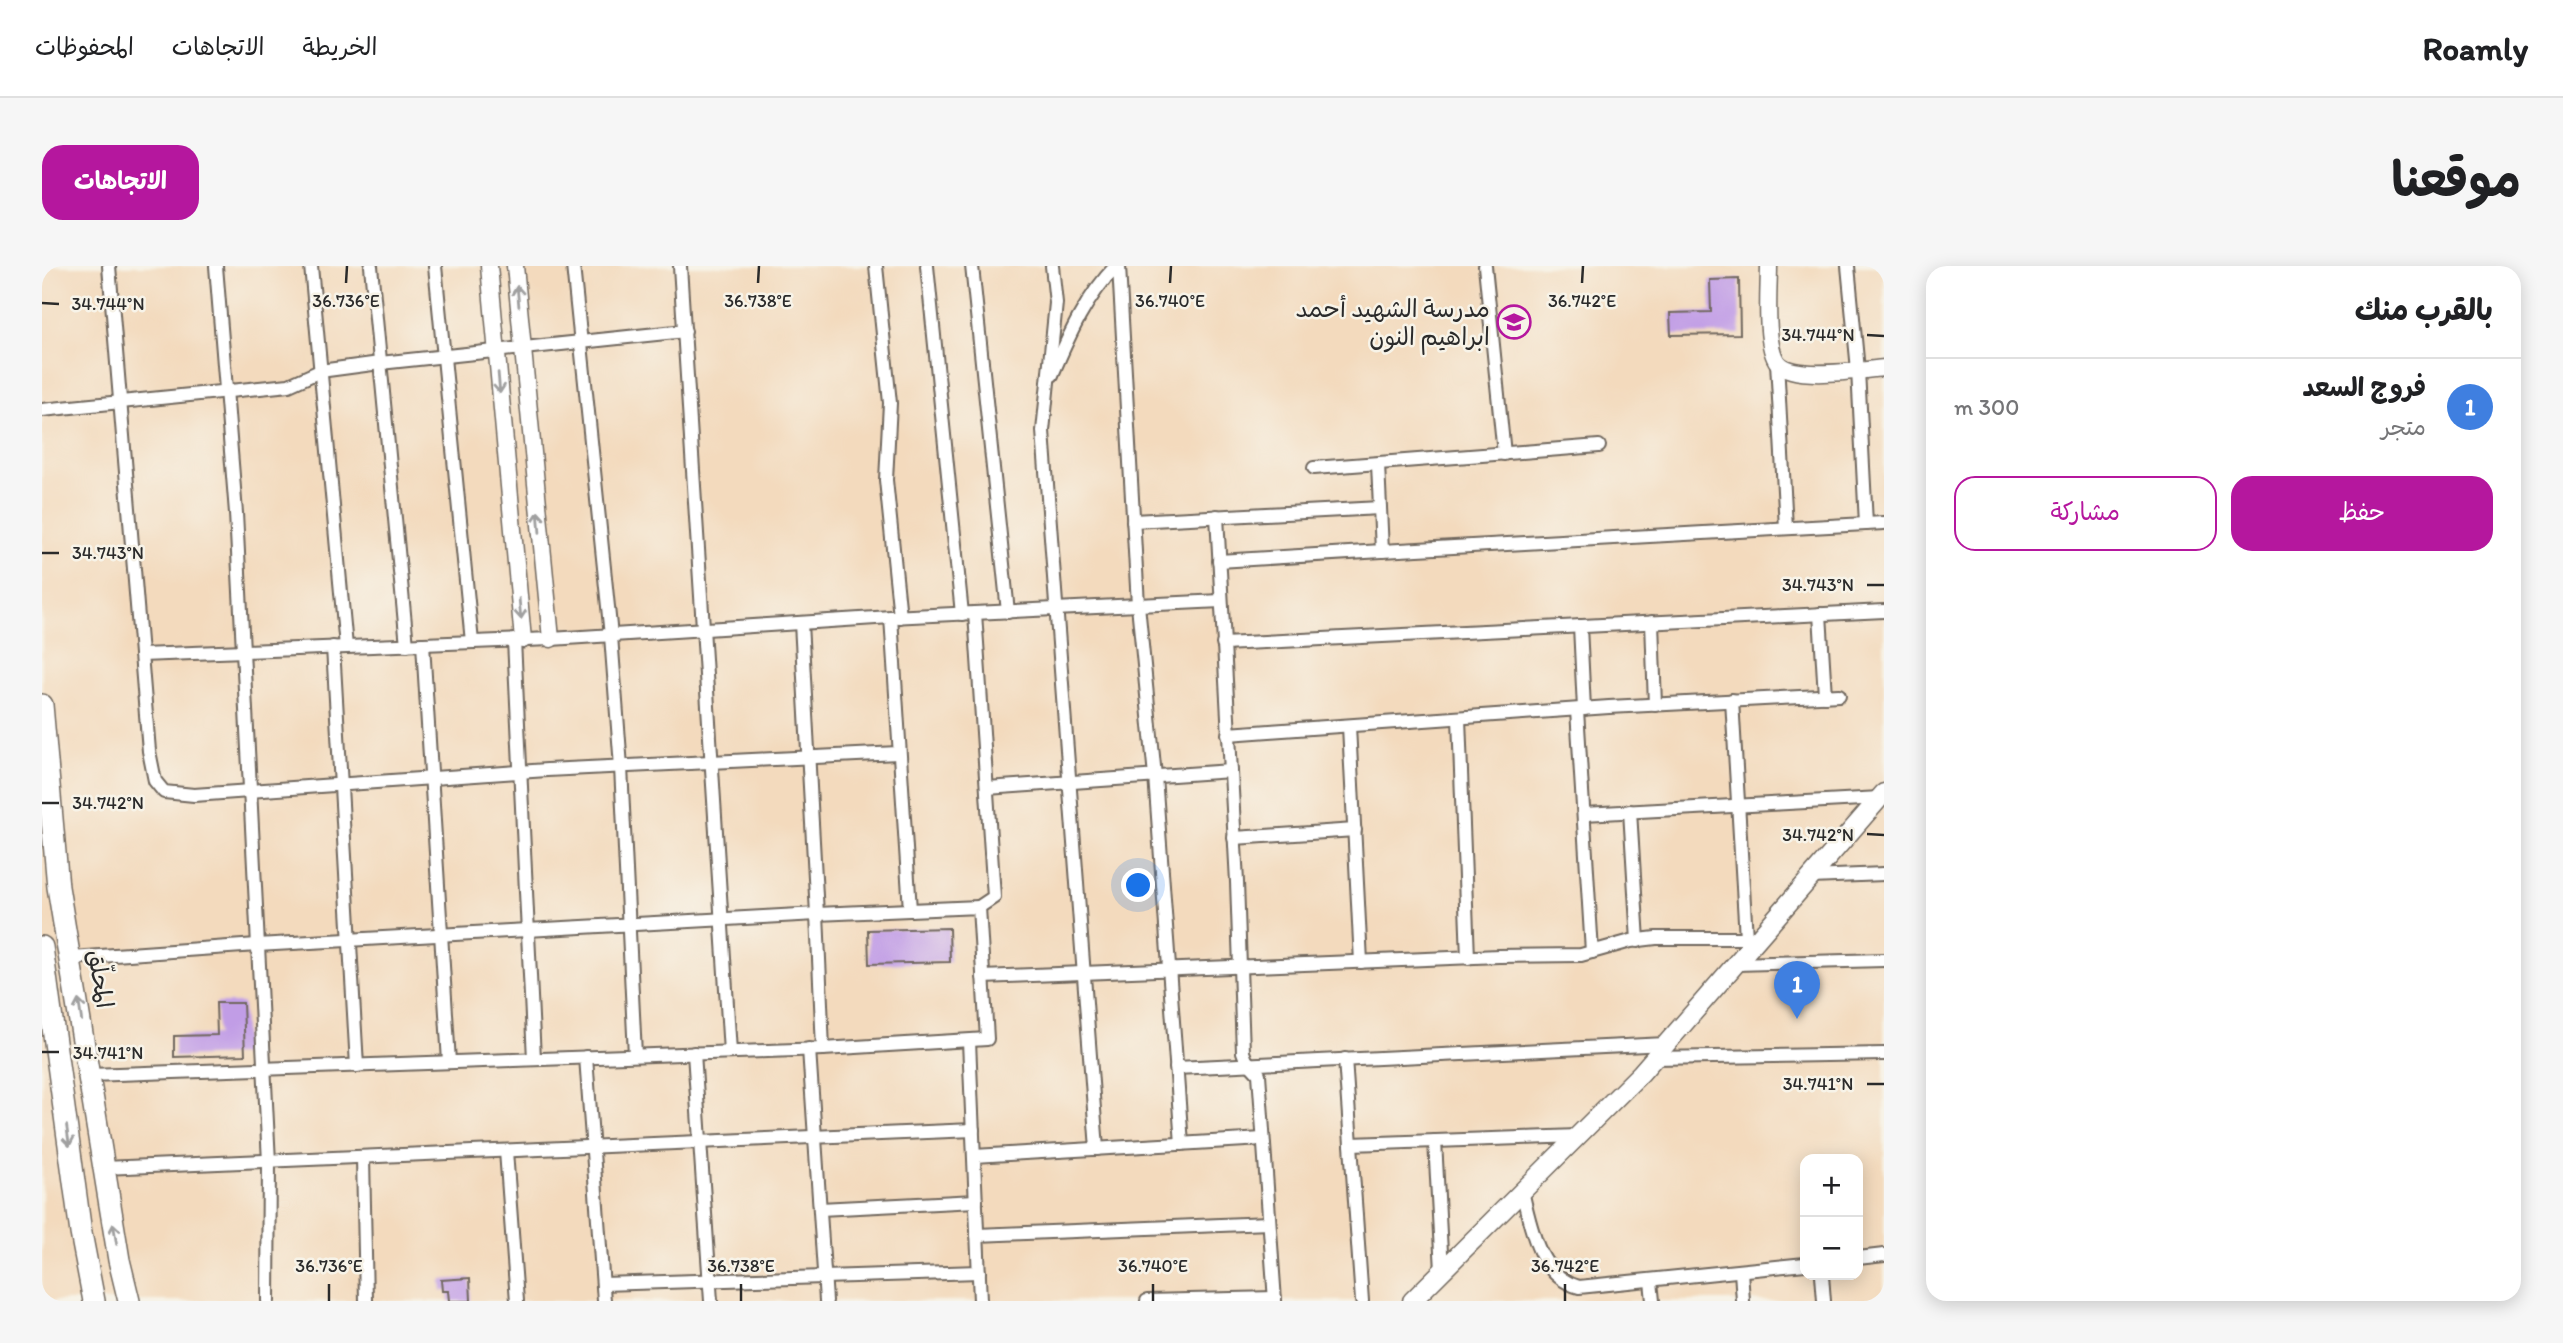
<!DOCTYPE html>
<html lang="ar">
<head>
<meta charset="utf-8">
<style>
	body { margin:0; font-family:Itim,"Playpen Sans Arabic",sans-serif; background:#f6f6f6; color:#202124; direction:rtl }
	.controls { position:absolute; right:21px; bottom:21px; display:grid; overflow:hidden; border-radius:14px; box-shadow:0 4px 18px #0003 }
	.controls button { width:63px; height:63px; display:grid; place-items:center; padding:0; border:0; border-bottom:2px solid #e0e0e0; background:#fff; color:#202124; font:35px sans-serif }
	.you { position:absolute; left:1097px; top:620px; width:24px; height:24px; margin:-18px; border:5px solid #fff; border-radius:50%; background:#1a73e8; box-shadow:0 0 0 10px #1a73e833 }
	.badge { display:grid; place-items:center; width:46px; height:46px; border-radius:50%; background:#b5179e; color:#fff; font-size:23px; font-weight:700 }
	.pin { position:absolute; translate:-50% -58px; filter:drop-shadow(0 2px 4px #0008) }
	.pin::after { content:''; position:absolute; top:37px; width:24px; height:21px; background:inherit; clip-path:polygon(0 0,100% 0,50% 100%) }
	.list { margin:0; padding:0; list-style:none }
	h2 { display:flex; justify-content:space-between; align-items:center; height:91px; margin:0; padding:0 28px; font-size:30px }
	h2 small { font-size:23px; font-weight:400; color:#757577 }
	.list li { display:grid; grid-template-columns:46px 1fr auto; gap:21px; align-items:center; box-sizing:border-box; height:98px; padding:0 28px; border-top:2px solid #e0e0e0 }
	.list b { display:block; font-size:26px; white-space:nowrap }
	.list p { margin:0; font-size:23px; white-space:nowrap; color:#757577 }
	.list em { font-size:23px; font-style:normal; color:#757577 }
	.actions { display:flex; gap:14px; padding:21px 28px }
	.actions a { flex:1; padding:16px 0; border:2px solid #b5179e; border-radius:21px; text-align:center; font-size:24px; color:#b5179e }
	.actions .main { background:#b5179e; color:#fff }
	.map { position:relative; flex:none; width:1842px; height:1035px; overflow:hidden; direction:ltr; border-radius:21px }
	header { display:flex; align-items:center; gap:42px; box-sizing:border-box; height:98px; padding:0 35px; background:#fff; border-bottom:2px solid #e0e0e0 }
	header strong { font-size:33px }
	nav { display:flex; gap:38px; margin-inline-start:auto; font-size:24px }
	.intro { display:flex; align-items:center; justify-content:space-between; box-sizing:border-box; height:168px; padding:0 42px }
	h1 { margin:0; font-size:49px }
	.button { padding:18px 32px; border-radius:21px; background:#b5179e; color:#fff; font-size:24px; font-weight:700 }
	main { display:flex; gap:42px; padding:0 42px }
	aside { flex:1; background:#fff; border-radius:21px; box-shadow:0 4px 18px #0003 }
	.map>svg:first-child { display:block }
	.building { fill:#c19de6 }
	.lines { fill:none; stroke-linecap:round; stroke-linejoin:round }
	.minor-casing { stroke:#71685e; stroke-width:16 }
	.tertiary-casing { stroke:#71685e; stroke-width:19 }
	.secondary-casing { stroke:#71685e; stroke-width:21 }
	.trunk-casing { stroke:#71685e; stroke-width:24 }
	.minor { stroke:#fff; stroke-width:12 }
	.tertiary { stroke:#fff; stroke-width:16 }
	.secondary { stroke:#fff; stroke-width:18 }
	.trunk { stroke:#fff; stroke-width:21 }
	.oneway { stroke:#a0a0a0 }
	.ticks { fill:none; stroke:#2b2b2b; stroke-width:2.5 }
	.labels { text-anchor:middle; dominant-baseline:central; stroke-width:5; stroke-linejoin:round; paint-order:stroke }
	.poi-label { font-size:24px; fill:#2b2b2b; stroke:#f7f3e8; text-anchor:end }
	.street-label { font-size:24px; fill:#2b2b2b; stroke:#f7f3e8 }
	.ticks-label { font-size:18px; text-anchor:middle; fill:#2b2b2b; stroke:#f7f3e8; stroke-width:5; stroke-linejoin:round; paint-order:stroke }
</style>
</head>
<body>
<header>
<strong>Roamly</strong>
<nav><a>الخريطة</a><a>الاتجاهات</a><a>المحفوظات</a></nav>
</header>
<div class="intro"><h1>موقعنا</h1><a class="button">الاتجاهات</a></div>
<main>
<aside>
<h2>بالقرب منك<small></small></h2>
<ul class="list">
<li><span class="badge" style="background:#3f7fe0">1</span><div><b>فروج السعد</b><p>متجر</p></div><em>300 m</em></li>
</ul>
<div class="actions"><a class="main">حفظ</a><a>مشاركة</a></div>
</aside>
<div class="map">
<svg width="1842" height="1035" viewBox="0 0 1842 1035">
	<rect width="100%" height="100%" fill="#f7f3e8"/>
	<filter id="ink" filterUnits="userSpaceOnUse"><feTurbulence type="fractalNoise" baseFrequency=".0143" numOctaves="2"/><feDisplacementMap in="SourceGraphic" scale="14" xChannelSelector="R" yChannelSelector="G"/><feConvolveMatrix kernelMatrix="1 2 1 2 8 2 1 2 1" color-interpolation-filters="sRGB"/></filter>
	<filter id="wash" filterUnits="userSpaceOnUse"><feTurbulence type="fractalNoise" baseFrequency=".00686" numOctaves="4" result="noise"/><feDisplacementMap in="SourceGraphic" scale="28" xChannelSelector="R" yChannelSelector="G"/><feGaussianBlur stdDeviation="1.57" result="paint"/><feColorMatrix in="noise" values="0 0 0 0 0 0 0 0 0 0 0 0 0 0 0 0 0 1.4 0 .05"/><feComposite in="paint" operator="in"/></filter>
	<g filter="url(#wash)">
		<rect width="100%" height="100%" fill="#f3dabd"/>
		<g id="blocks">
			<g class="building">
				<polygon points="1697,13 1698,68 1629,69 1628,47 1669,46 1668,14"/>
				<polygon points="907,662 908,696 827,698 826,664"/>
				<polygon points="174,737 201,737 203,789 132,791 132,770 175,769"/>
				<polygon points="428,1012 429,1035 407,1035 406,1025 400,1025 399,1014"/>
			</g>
		</g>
	</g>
	<g filter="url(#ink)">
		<use href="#blocks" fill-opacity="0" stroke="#71685e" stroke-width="2"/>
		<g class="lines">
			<defs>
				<g id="minor">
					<polyline points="67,0 107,485 113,515 122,526 152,529 505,504 856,487"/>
					<polyline points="174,0 194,247 227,896 226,1035"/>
					<polyline points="269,0 304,381"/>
					<polyline points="329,0 365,379"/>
					<polyline points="393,0 430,376"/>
					<polyline points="531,0 569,370 579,501 593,789"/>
					<polyline points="638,0 688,786"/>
					<polyline points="834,0 848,137 844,214 858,351"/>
					<polyline points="885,0 920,348"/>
					<polyline points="930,0 966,346"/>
					<polyline points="1010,0 1014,37 1001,165 1055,883"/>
					<polyline points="1077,0 1096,339 1113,510 1140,878"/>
					<polyline points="1443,0 1462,188"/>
					<polyline points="1806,0 1816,104 1824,258"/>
					<polyline points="1735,96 1744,262"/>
					<path d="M1010,109C1027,69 1044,31 1074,0"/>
					<polyline points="0,144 247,119 278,105 338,97 643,65"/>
					<polyline points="1272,202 1557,180"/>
					<polyline points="1175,250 1195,616 1201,786 1204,794 1217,808 1233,1035"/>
					<polyline points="1091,255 1338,242"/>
					<polyline points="1340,285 1842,257"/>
					<polyline points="1177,295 1340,285 1336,198"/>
					<polyline points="933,347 952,631 937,641"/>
					<polyline points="1778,348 1783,430"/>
					<polyline points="849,351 868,644"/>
					<polyline points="1610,356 1613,439"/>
					<polyline points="1538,360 1542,443"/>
					<polyline points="472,374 492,793"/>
					<polyline points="381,378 407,796"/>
					<polyline points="1181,378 1842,345"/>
					<polyline points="291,381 315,800"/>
					<polyline points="99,389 509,373 849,351 1179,335"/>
					<polyline points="1690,434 1704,672"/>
					<polyline points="1535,444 1550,686"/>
					<polyline points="1417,452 1426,692"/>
					<polyline points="1307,460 1319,696"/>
					<polyline points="1186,468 1567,441 1797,429"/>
					<polyline points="945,522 1189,505"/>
					<polyline points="1588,545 1596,675"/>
					<polyline points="1542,548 1838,532"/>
					<polyline points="1192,572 1313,564"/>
					<polyline points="1769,611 1842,608"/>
					<polygon points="937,641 945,773 781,783 775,648"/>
					<polyline points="30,692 215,679 775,648 759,357"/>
					<polyline points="1694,698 1842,694"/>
					<polyline points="941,711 1457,690 1539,689 1589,675 1614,672 1716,672"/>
					<polyline points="927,775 938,1035"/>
					<polyline points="767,783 784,1035"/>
					<polyline points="652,787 669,1035"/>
					<polyline points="544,791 562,1035"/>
					<polyline points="1612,792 1842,788"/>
					<polyline points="1303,793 1320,1035"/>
					<polyline points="1134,802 1624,778"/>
					<polyline points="48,809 781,783"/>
					<polyline points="1393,875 1400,1005"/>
					<polyline points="1309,878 1536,870"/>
					<polyline points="464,885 475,1035"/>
					<polyline points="932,890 1221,873"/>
					<polyline points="321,892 324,1035"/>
					<polyline points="62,902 931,864"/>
					<path d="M1480,925C1489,961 1496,1010 1537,1021L1763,998"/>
					<polyline points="778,943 934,935"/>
					<polyline points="935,969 1227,957"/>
					<polyline points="1816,992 1842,989"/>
					<polyline points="1699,1005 1701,1035"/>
					<polyline points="1780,1009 1782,1035"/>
					<polyline points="1609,1015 1611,1035"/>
					<polyline points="561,1018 937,1006"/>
					<polyline points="1105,1035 1233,1032"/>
				</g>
				<g id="tertiary">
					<polyline points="447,0 481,374"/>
					<polyline points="473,0 509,373"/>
					<path d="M1727,0C1727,22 1722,80 1736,97C1752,115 1819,104 1842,102"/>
				</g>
				<polyline id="secondary" points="1370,1035 1599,807 1842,527"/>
				<g id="trunk">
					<polyline points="0,439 16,621 77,994 87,1035"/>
					<polyline points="0,681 39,967 52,1035"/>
				</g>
			</defs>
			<use href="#minor" class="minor-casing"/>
			<use href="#tertiary" class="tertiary-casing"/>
			<use href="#secondary" class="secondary-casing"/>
			<use href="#trunk" class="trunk-casing"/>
			<use href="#minor" class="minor"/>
			<use href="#tertiary" class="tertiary"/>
			<use href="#secondary" class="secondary"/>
			<use href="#trunk" class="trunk"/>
		</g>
		<defs><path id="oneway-shaft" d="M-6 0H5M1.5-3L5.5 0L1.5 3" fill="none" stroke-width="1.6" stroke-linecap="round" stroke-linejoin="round" transform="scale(1.75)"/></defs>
		<g class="oneway">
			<use href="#oneway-shaft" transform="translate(476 30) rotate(-95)"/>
			<use href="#oneway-shaft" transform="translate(457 117) rotate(85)"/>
			<use href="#oneway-shaft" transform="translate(497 256) rotate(-95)"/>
			<use href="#oneway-shaft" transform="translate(478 343) rotate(85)"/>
			<use href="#oneway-shaft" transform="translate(38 744) rotate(-99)"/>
			<use href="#oneway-shaft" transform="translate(26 870) rotate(82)"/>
			<use href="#oneway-shaft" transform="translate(73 968) rotate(-99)"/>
		</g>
	</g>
	<path class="ticks" d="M304,17L305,0M716,17L717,0M1128,17L1129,0M1540,17L1541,0M0,37L17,38M1825,69L1842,70M0,287H17M1825,319H1842M0,537H17M1825,568L1842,569M0,786H17M1825,818H1842M287,1035V1018M699,1035V1018M1111,1035V1018M1523,1035V1018"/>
	<defs>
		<symbol id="school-ring" viewBox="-11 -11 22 22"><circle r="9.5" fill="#f7f3e8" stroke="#b5179e" stroke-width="1.5"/><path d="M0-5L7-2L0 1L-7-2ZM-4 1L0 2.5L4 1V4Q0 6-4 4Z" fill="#b5179e"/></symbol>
	</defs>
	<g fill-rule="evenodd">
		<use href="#school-ring" x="1453" y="37" width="38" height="38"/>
	</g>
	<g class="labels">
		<g class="poi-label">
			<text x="1448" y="42">مدرسة الشهيد أحمد<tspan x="1448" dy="28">ابراهيم النون</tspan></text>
		</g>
		<g class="street-label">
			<text transform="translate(59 713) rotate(81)">المحلّق</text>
		</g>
	</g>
	<g class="ticks-label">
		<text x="304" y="41">36.736°E</text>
		<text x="716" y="41">36.738°E</text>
		<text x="1128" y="41">36.740°E</text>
		<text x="1540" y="41">36.742°E</text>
		<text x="66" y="44">34.744°N</text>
		<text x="1776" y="75">34.744°N</text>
		<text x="66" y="293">34.743°N</text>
		<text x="1776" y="325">34.743°N</text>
		<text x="66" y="543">34.742°N</text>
		<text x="1776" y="575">34.742°N</text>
		<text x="66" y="793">34.741°N</text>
		<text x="1776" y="824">34.741°N</text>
		<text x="287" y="1006">36.736°E</text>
		<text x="699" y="1006">36.738°E</text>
		<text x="1111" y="1006">36.740°E</text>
		<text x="1523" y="1006">36.742°E</text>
	</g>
</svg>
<div class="controls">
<button>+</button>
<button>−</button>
</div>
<div class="you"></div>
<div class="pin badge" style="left:1755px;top:753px;background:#3f7fe0">1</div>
</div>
</main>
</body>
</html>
